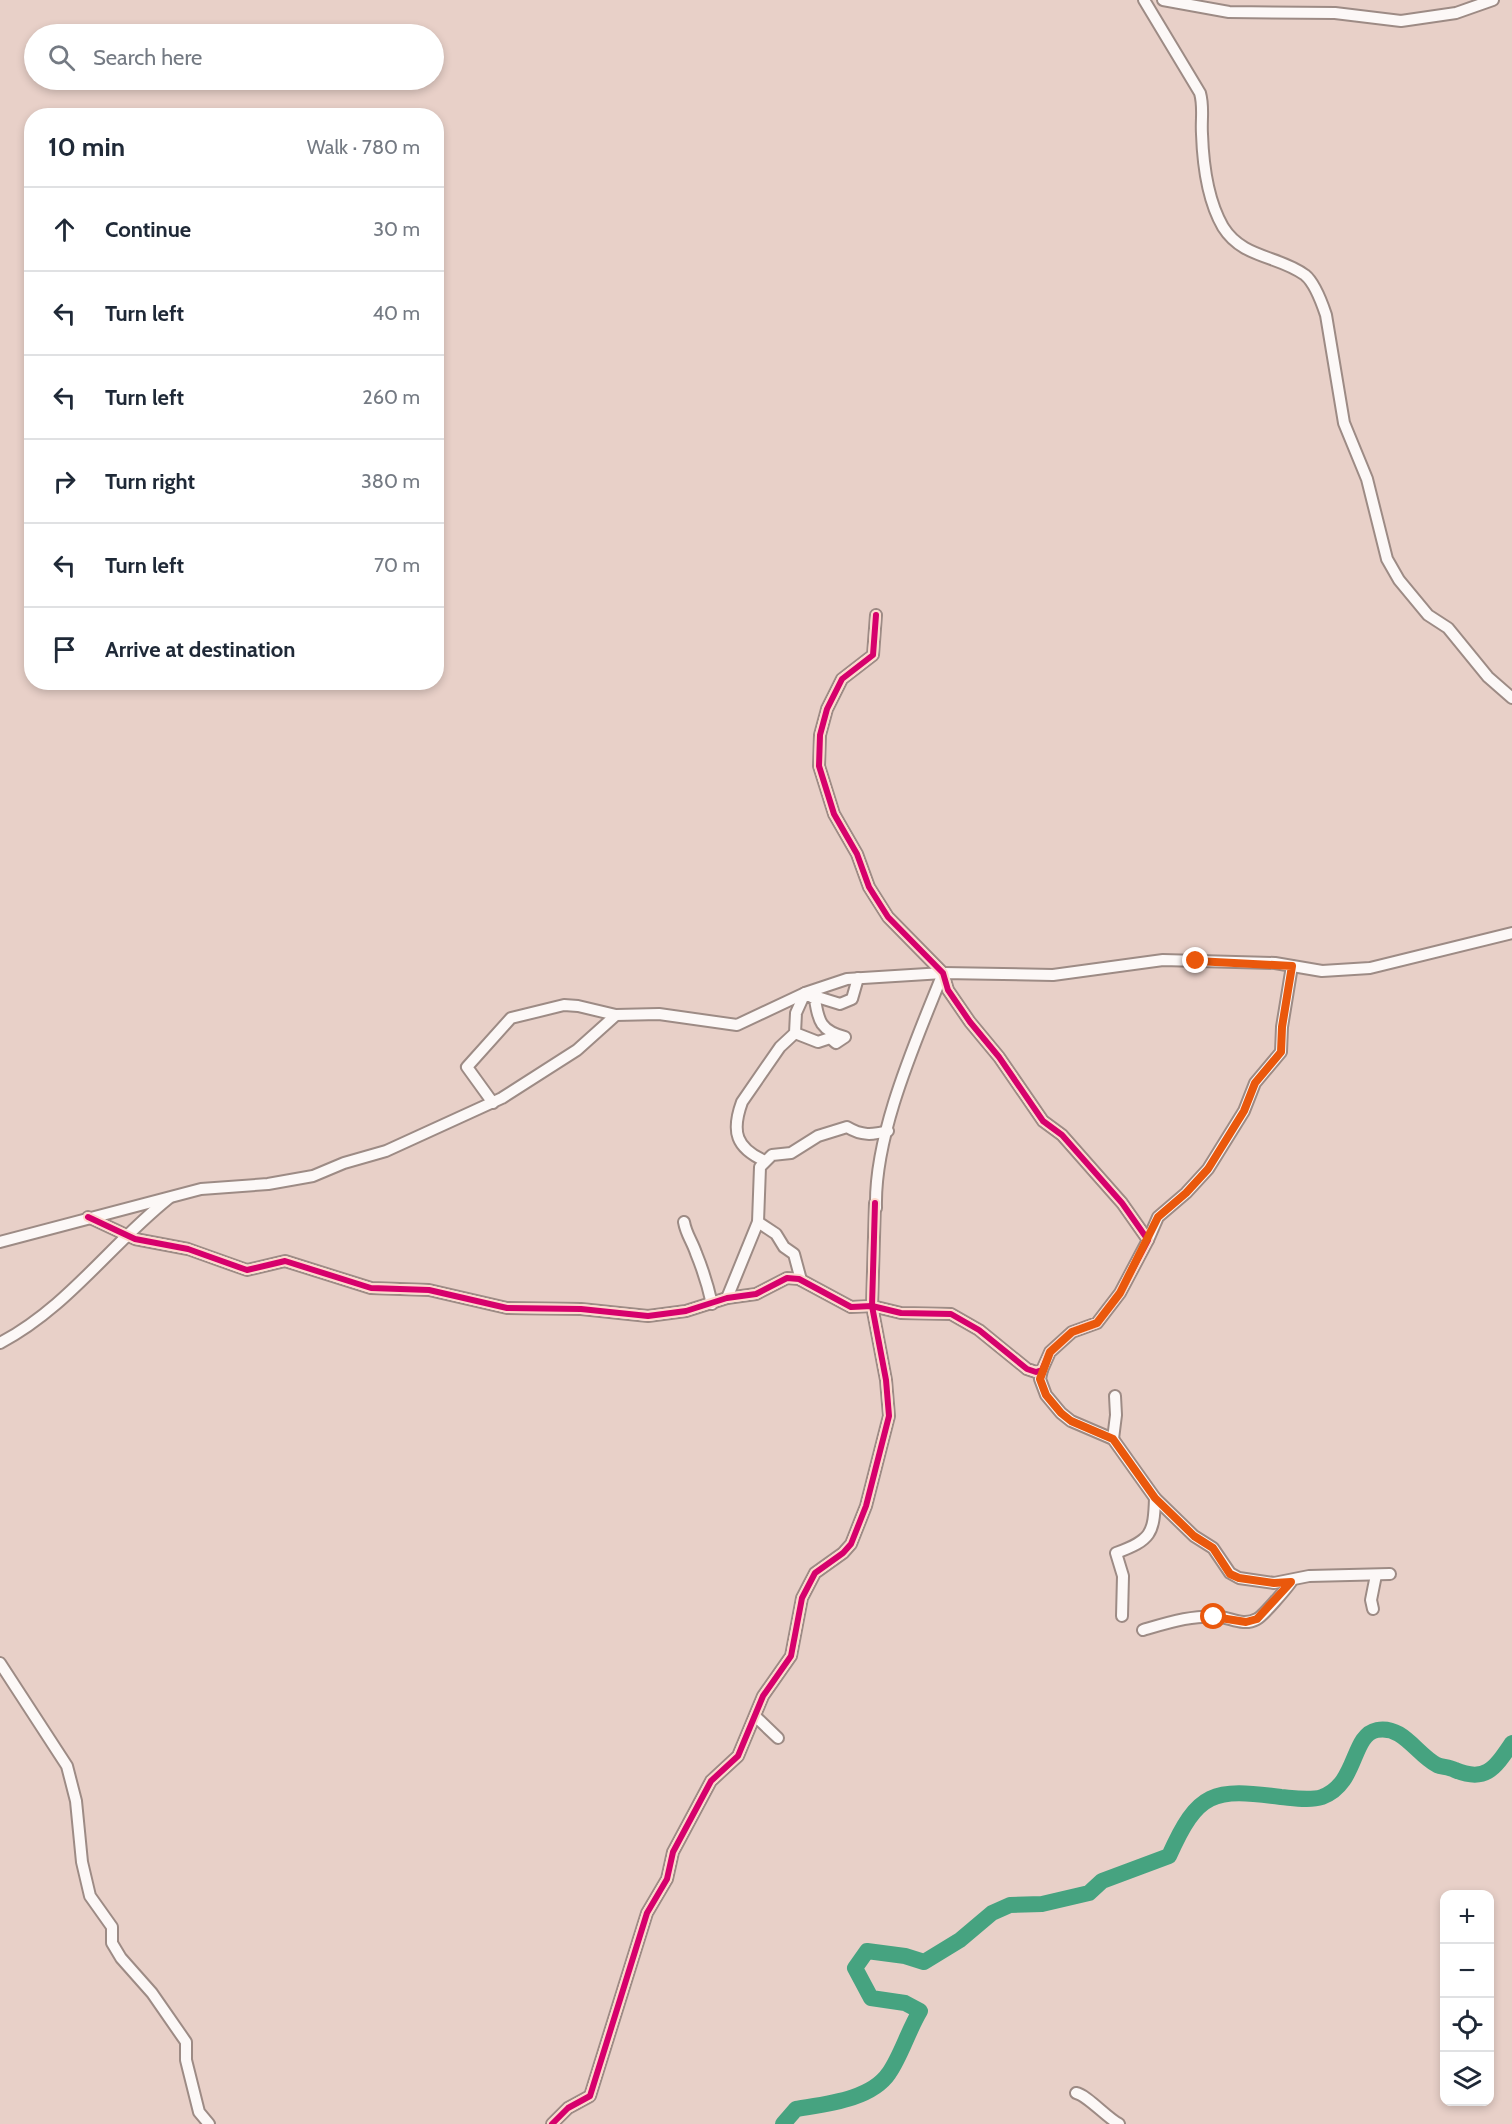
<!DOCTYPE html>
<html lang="en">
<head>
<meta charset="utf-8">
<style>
	body { margin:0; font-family:Cabin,sans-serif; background:#f2f2f3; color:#1f2937 }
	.controls { position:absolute; right:18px; bottom:18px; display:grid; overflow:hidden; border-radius:12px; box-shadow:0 3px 9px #0003 }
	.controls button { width:54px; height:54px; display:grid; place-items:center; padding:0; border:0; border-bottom:2px solid #e0e1e3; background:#fff; color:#1f2937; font:30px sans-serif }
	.stop { position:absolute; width:18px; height:18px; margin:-14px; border:4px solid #ea580c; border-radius:50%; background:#fff }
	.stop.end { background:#ea580c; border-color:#fff; box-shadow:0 2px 6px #0008 }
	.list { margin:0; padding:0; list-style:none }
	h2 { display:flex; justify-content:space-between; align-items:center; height:78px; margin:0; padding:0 24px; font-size:26px }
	h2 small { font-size:20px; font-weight:400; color:#747a83 }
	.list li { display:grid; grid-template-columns:39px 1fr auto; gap:18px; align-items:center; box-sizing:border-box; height:84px; padding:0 24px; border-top:2px solid #e0e1e3 }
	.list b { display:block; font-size:22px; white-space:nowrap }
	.list em { font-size:20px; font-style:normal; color:#747a83 }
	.icon { flex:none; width:33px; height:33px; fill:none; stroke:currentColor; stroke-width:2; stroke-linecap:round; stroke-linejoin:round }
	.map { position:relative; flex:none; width:1512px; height:2124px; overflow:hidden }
	.search { position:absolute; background:#fff; box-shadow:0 3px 9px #0003; left:24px; top:24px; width:420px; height:66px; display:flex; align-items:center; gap:15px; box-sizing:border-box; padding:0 21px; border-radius:33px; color:#747a83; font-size:22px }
	.panel { position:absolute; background:#fff; box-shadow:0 3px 9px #0003; left:24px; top:108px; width:420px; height:582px; border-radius:24px }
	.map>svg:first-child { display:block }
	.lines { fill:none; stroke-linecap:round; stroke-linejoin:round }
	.river { stroke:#46a380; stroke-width:16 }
	.minor-casing { stroke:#9d8b85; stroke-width:14 }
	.minor { stroke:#fcf8f7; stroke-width:10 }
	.cycleway-casing { stroke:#fdd9cc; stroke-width:10 }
	.cycleway { stroke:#d6006c; stroke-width:6 }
	.route { stroke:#ea580c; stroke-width:8 }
</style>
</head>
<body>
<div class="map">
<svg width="1512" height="2124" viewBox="0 0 1512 2124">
	<rect width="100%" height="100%" fill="#e8d0c8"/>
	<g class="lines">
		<path class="river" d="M783,2124L796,2109C825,2104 871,2100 889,2073C901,2056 908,2031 920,2011L905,2003L871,1998L855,1968L867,1951L905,1956L924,1962L960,1940L992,1913L1010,1905L1042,1904L1089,1893L1102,1881L1169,1856C1198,1791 1213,1788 1281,1797C1293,1798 1310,1801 1322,1797C1358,1784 1351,1735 1377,1730C1403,1725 1416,1754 1437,1765C1442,1767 1449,1767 1455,1770C1486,1783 1495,1768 1512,1743"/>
		<defs>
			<g id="minor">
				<path d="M1144,0L1200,93C1204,107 1201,119 1202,134C1203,164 1208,201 1223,227C1243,259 1278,255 1305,275C1315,283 1322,303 1326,315L1344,423L1367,479L1387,559L1399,580L1428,615L1448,628L1488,677L1512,698"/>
				<polyline points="1163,0 1229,12 1335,13 1401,21 1456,13 1493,0"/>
				<polyline points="811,995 840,1004 852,999 858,978"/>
				<polyline points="493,1103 467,1067 511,1018 564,1005 578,1006 616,1015"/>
				<path d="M765,1161C736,1148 731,1132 742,1102L780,1047L795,1033L796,1013L805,993L815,999C818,1021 821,1031 845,1037L836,1043L830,1038L818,1042L795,1033"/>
				<path d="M876,1208C874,1134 916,1041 943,973"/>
				<polyline points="88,1217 135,1239 188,1249 247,1270 285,1261 371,1288 429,1290 507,1308 581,1309 648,1316 686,1311 727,1298 756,1294 787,1278 799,1279 851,1307 872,1306 901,1313 951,1314 979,1330 1027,1369 1036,1372 1042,1370 1050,1352 1072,1332 1097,1323 1120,1293 1148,1240 1122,1203 1062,1135 1043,1121 999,1057 970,1022 948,990 943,973 888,917 869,887 857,854 834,814 819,766 820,735 827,709 842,679 873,655 876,615"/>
				<path d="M684,1222C686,1234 692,1241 696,1253C703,1270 708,1286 712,1304"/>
				<polyline points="1148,1240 1158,1217 1186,1193 1208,1169 1244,1111 1255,1083 1281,1052 1282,1027 1292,966"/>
				<polyline points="0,1242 201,1189 268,1184 313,1176 344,1163 386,1151 502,1098 577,1050 616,1015 659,1014 737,1025 805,993 847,979 943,973 1053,975 1163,960 1275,963 1322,971 1370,968 1512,933"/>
				<path d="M801,1280L794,1254L784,1247L776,1234L758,1222L760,1167L772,1155L791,1153L818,1136L847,1127C862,1136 872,1135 888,1131"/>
				<polyline points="727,1298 758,1222"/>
				<path d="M0,1343C67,1308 110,1245 169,1198"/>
				<polyline points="1042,1370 1040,1379 1046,1395 1061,1413 1071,1421 1113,1439 1155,1498 1194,1536 1213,1548 1230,1573 1239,1578 1274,1583 1309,1576 1390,1574"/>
				<polyline points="1113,1439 1116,1415 1115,1396"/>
				<polyline points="1373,1609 1371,1600 1376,1575"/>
				<path d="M1122,1616L1123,1576L1116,1553C1151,1540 1154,1534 1155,1498"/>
				<path d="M1143,1630C1167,1623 1195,1614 1221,1617C1233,1619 1244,1626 1257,1619C1263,1616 1286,1589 1291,1582"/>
				<polyline points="0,1663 67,1766 76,1801 82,1862 90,1896 112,1927 112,1943 121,1958 152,1993 186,2042 186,2060 199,2112 209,2124"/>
				<polyline points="756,1717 778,1738"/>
				<path d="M1076,2093C1087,2095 1106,2117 1119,2124"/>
				<polyline points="552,2124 568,2108 590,2096 647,1913 667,1879 673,1852 711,1781 738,1756 763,1696 791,1656 802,1598 815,1573 843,1553 851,1544 866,1506 889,1416 886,1380 872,1306 875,1203"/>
			</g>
		</defs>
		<use href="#minor" class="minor-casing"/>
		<use href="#minor" class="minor"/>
		<defs>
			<g id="cycleway">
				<polyline points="88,1217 135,1239 188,1249 247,1270 285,1261 371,1288 429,1290 507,1308 581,1309 648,1316 686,1311 727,1298 756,1294 787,1278 799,1279 851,1307 872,1306 901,1313 951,1314 979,1330 1027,1369 1036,1372 1042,1370 1050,1352 1072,1332 1097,1323 1120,1293 1148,1240 1122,1203 1062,1135 1043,1121 999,1057 970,1022 948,990 943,973 888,917 869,887 857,854 834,814 819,766 820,735 827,709 842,679 873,655 876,615"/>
				<polyline points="552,2124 568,2108 590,2096 647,1913 667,1879 673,1852 711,1781 738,1756 763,1696 791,1656 802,1598 815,1573 843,1553 851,1544 866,1506 889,1416 886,1380 872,1306 875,1203"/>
			</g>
		</defs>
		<use href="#cycleway" class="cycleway-casing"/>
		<use href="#cycleway" class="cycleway"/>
	</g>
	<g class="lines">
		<polyline class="route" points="1196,961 1292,966 1282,1027 1281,1052 1255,1083 1244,1111 1208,1169 1186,1193 1158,1217 1120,1293 1097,1323 1072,1332 1050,1352 1040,1379 1046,1395 1061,1413 1071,1421 1113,1439 1155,1498 1194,1536 1213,1548 1230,1574 1239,1578 1274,1583 1291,1582 1257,1619 1246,1622 1214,1617"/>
	</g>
</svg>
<div class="controls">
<button>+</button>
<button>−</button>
<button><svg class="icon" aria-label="locate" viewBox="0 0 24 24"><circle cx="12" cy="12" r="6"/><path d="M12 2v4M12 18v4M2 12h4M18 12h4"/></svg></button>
<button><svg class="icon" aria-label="layers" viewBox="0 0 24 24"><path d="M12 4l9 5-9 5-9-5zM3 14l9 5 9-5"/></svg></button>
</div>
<div class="stop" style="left:1214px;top:1617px"></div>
<div class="stop end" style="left:1196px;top:961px"></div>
<div class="search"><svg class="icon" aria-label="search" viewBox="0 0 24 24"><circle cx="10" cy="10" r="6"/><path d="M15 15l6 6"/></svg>Search here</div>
<section class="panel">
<h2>10 min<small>Walk · 780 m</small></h2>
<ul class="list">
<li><svg class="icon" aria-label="ahead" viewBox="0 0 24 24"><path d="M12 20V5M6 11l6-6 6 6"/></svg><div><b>Continue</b></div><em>30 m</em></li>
<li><svg class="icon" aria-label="left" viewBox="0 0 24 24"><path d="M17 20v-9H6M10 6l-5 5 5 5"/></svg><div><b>Turn left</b></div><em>40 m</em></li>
<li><svg class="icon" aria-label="left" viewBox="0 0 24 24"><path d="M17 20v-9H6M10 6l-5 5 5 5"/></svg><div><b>Turn left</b></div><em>260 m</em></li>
<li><svg class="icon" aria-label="right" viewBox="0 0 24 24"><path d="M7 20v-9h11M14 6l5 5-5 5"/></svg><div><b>Turn right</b></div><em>380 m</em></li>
<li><svg class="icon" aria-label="left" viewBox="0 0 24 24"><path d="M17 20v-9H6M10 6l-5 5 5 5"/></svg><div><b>Turn left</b></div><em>70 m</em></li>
<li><svg class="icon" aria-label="arrive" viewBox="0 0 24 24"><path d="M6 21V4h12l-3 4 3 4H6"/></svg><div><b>Arrive at destination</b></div></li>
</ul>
</section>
</div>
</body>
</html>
